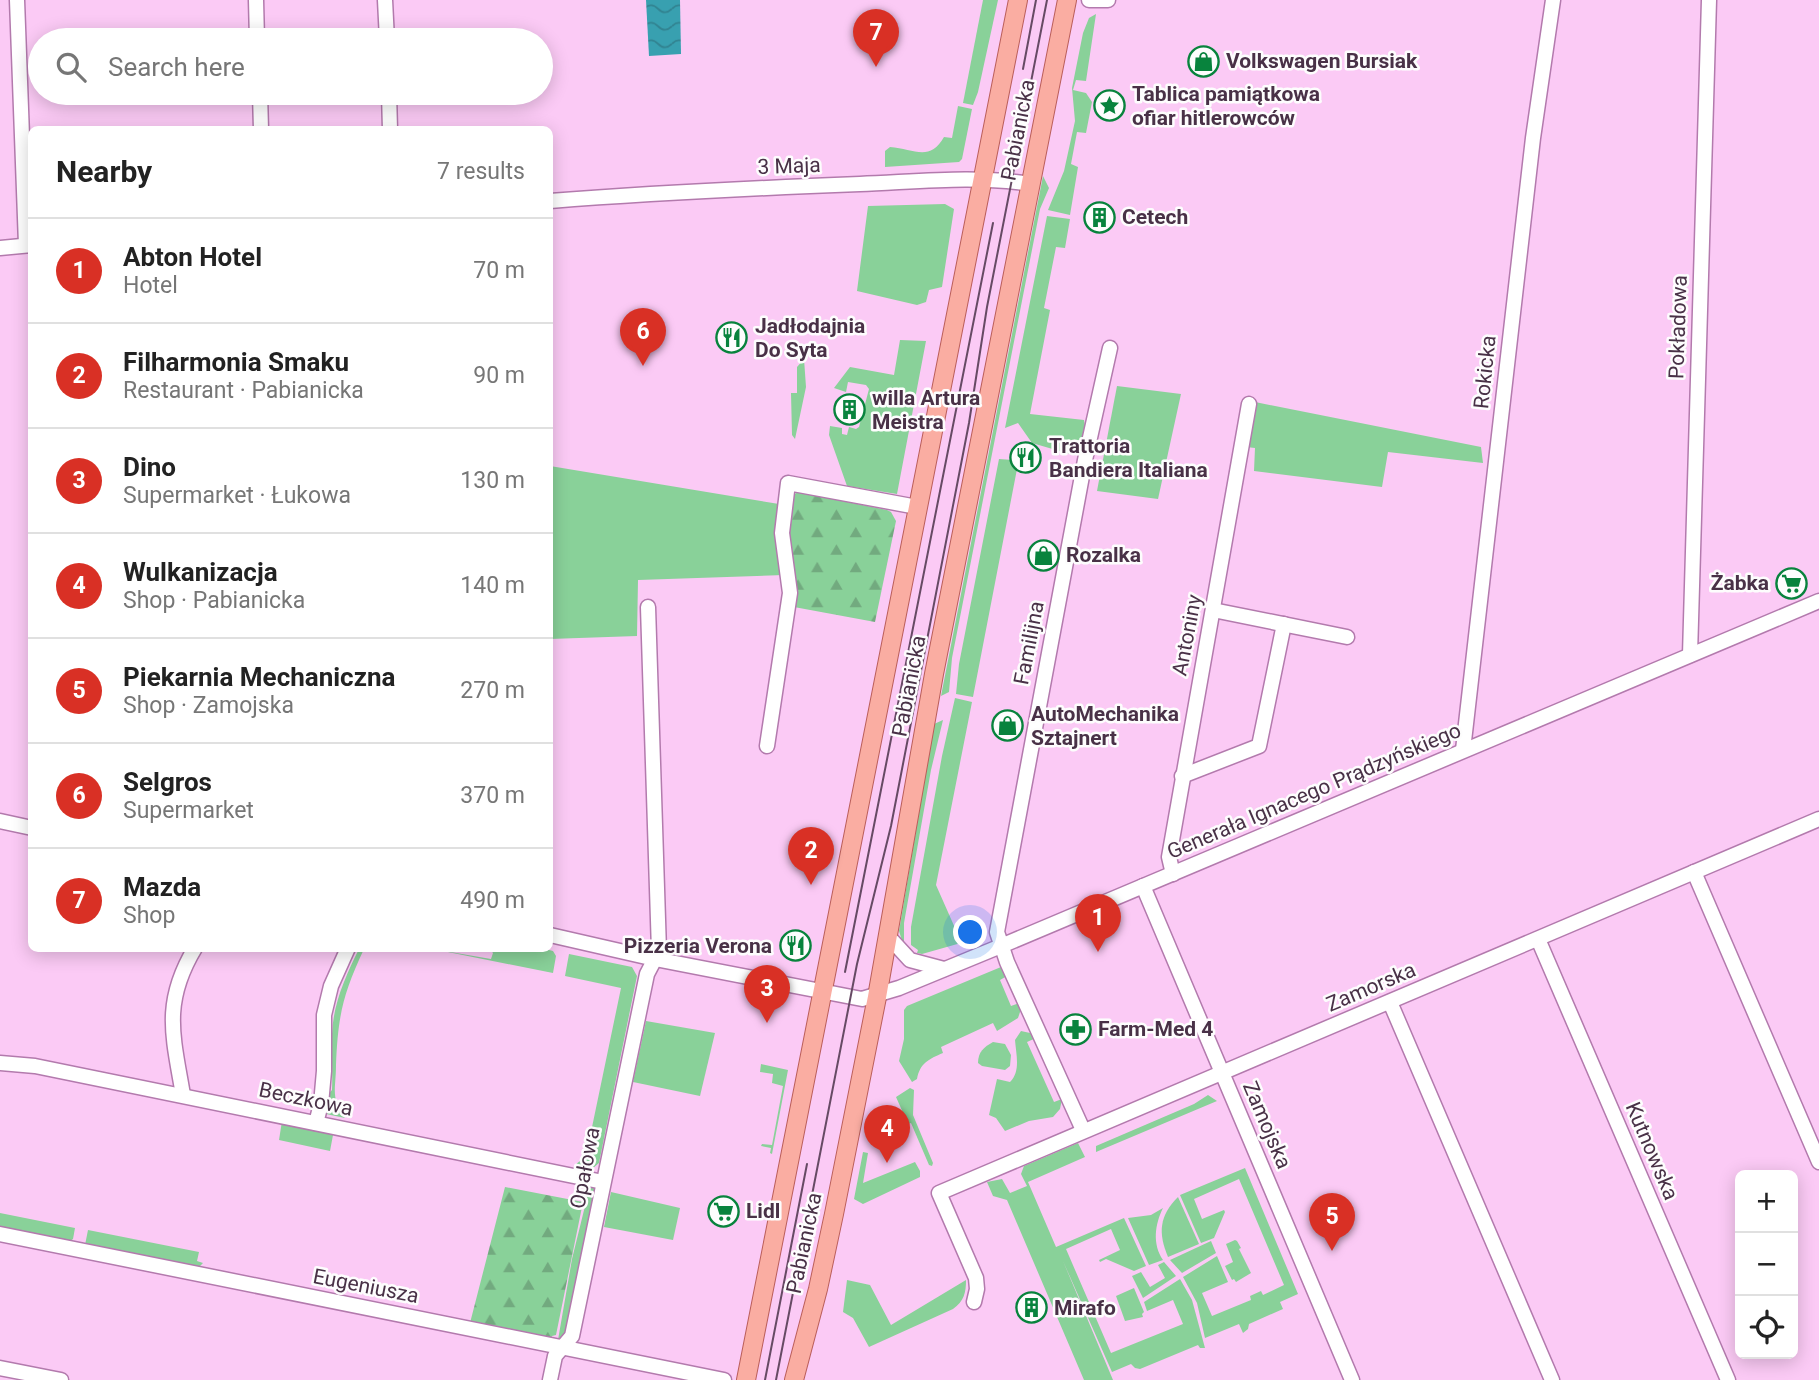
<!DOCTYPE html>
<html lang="en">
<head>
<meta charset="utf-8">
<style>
	body { margin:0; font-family:Roboto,sans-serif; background:#f6f6f6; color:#222 }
	.controls { position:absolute; right:21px; bottom:21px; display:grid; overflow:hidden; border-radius:10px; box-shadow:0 4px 18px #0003 }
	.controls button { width:63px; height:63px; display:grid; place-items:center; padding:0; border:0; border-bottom:2px solid #e0e0e0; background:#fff; color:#222; font:35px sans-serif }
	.you { position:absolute; left:971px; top:933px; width:24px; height:24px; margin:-18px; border:5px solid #fff; border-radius:50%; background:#1a73e8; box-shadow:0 0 0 10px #1a73e833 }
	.badge { display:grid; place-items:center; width:46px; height:46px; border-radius:50%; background:#d93025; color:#fff; font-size:23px; font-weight:700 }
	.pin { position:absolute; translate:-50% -58px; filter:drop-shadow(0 2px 4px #0008) }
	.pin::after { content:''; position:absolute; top:37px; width:24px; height:21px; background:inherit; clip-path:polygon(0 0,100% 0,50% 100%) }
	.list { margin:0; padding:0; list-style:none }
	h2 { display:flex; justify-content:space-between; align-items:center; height:91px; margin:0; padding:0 28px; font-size:30px }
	h2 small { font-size:23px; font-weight:400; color:#767676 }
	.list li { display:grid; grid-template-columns:46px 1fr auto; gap:21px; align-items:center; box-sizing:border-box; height:105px; padding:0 28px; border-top:2px solid #e0e0e0 }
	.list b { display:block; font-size:26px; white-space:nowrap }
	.list p { margin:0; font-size:23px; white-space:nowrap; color:#767676 }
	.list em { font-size:23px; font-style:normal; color:#767676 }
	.icon { flex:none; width:38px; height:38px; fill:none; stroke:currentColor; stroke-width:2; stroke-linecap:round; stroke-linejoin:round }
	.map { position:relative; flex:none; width:1819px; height:1380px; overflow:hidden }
	.search { position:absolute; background:#fff; box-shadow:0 4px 18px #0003; left:28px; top:28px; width:525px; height:77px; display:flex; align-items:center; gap:18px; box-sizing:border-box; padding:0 24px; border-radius:38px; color:#767676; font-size:26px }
	.panel { position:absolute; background:#fff; box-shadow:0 4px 18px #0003; left:28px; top:126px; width:525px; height:826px; border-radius:10px }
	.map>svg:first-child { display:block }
	.green { fill:#89d199 }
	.forest { fill:url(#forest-firs) }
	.water { fill:url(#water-waves) }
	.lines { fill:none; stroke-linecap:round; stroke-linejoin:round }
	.minor-casing { stroke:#b37aad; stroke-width:17 }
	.major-casing { stroke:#ba5e5a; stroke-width:20 }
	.minor { stroke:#fff; stroke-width:14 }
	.major { stroke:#faada2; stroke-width:18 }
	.tram { stroke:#664a64; stroke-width:2 }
	.labels { text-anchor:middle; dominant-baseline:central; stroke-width:5; stroke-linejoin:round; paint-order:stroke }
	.poi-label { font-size:21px; font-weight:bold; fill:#493147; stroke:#fdfdfd; text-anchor:start }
	.street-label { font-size:21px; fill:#493147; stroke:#fdfdfd }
</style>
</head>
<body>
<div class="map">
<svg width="1819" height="1380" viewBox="0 0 1819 1380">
	<defs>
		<pattern id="forest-firs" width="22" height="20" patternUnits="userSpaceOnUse" patternTransform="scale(1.75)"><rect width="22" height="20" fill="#89d199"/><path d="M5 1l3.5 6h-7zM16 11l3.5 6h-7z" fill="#72aa7f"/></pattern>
		<pattern id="water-waves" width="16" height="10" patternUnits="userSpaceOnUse" patternTransform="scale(1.75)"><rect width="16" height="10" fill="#38a0b0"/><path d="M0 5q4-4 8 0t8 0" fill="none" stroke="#318391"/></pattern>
	</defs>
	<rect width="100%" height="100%" fill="#fbcaf5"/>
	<g class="green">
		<polygon points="983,0 998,0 978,92 973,105 963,103"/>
		<polygon points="1096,14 1086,81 1076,80 1073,90 1086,93 1092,102 1086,133 1077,132 1071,164 1078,167 1070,215 1048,210 1064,171 1075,121 1072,88 1083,33 1089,18"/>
		<path d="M958,106L972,109L962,159L959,162L885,167V151L890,147C914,149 930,162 944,137L952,138Z"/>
		<polygon points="1043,176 1049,188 1040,209 952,658 949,692 941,696"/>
		<polygon points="945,204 954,209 942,287 929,290 926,302 917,305 857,291 868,206"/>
		<polygon points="1047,216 1070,219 1065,248 1056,247 1044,308 1050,310 1030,414 1084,420 1085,426 1079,453 1073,455 1032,443 1018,423 1005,428"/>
		<polygon points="900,340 926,341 897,494 847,486 829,435 830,426 842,428 842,434 847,435 849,427 856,429 859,427 869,389 866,385 848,382 846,392 834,388 850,367 894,375"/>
		<polygon points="804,359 806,387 795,439 792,435 791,393 797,393 797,367"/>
		<polygon points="1117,386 1181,394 1158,499 1097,491"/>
		<polygon points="1255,402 1481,447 1483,463 1388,452 1382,487 1254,471 1255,448 1246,447"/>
		<polygon points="999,459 1013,460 1012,467 1017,469 973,697 956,694 959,664"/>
		<polygon points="550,466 779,504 784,575 638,580 637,636 550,639"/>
		<polygon points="955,698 972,702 936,885 959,937 965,936 968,941 922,954 917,953 918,950 911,945 911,927 942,756"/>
		<polygon points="943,720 931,770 904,923 904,947 899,931 931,742 934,724"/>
		<path d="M359,949H364C343,994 338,1015 336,1065C336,1090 330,1096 345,1118L326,1114C324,1105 326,1096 332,1090C333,1071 331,1053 332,1034C333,1004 346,975 359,949Z"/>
		<polygon points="433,949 491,959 493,953 490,949 541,948 553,951 556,956 553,973"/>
		<polygon points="569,954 632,967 637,976 599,1163 592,1169 575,1165 586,1156 621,988 565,976"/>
		<path d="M1001,967L1007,976L1000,980L1011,1006L1019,1003L1021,1009L1018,1018L997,1031L993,1023L941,1047L943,1053C929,1059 920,1063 917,1079L912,1082L899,1061L904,1039V1010L907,1006Z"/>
		<polygon points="646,1021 715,1033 700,1096 633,1082"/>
		<path d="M1021,1031L1030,1033L1036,1038L1027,1042L1054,1102L1062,1099L1060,1109L1053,1117L1029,1121L1005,1131L996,1118L989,1115L997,1079L1010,1082C1021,1071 1016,1054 1015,1040Z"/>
		<path d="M993,1042L1005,1044L1011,1055L1010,1066L1005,1070L982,1066L978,1063C978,1052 984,1047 993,1042Z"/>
		<polygon points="761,1064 788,1070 772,1154 770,1153 771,1148 761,1146 762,1144 772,1145 783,1086 772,1083 773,1074 760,1072"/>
		<polygon points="910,1088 914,1090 913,1115 933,1163 932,1166 929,1165 911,1123 908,1124 896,1097"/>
		<polygon points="1208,1095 1217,1101 1096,1152 1096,1146 1194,1104"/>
		<polygon points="282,1121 332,1131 333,1135 330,1151 279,1140"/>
		<polygon points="1078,1143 1085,1157 1028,1182 1056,1247 1124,1218 1146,1266 1134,1271 1106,1259 1100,1262 1099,1260 1120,1250 1111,1229 1066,1249 1111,1353 1183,1324 1173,1300 1147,1311 1144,1302 1180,1279 1192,1300 1205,1348 1200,1348 1198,1345 1140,1369 1135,1368 1131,1364 1112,1372 1063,1261 1113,1380 1084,1380 1007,1200 993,1196 987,1182 1002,1179 1010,1193 1027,1186 1021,1174 1024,1166"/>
		<polygon points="863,1152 868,1153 863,1183 915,1162 920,1171 920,1177 863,1204 854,1199"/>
		<polygon points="1245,1168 1298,1294 1280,1302 1283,1309 1249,1324 1248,1329 1243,1333 1239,1324 1205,1338 1197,1303 1183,1277 1217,1256 1228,1282 1202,1293 1212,1316 1251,1300 1250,1296 1261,1291 1263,1295 1284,1285 1239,1179 1194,1199 1202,1219 1224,1210 1225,1212 1214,1238 1201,1243 1180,1195"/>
		<polygon points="588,1183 597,1190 567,1334 558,1340 572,1259 586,1202"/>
		<polygon points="611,1192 680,1208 673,1240 604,1227"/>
		<path d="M1178,1197L1199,1244L1168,1257C1158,1233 1159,1216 1178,1197Z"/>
		<path d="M1163,1208C1155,1224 1152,1244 1163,1260L1149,1265L1128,1218L1151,1215Z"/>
		<polygon points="0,1213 75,1228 73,1239 69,1242 0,1229"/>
		<polygon points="88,1230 199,1252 197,1261 203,1263 198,1268 85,1245"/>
		<polygon points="1235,1240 1237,1241 1241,1248 1239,1249 1251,1273 1236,1282 1234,1279 1232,1280 1225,1266 1233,1262 1226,1244"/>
		<polygon points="1211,1241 1216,1253 1182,1273 1170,1260"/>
		<polygon points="1164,1262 1176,1276 1143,1298 1132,1276 1141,1272 1150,1287 1165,1278 1158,1265"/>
		<path d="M847,1280L870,1285L891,1325L966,1280C966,1293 964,1301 953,1309L869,1347L853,1318L843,1312Z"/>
		<polygon points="1134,1288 1144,1312 1142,1314 1143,1317 1125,1321 1116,1296"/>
	</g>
	<g class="forest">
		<polygon points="798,492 887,510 891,512 896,521 875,622 794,607 787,539 793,495"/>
		<polygon points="505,1187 583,1202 556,1335 552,1336 551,1339 470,1323"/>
	</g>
	<polygon class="water" points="646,0 680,0 681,54 649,56"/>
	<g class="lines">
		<defs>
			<g id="minor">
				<polyline points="17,0 26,245"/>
				<polyline points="256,0 257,40"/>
				<polyline points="385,0 387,40"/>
				<polyline points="1089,0 1108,0"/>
				<polyline points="260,93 261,130"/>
				<polyline points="389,93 390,130"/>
				<path d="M550,201C653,193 756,188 860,184C915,182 975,175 1031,184"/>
				<polyline points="0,248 32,245"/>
				<polyline points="1213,610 1347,637"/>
				<polyline points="1690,655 1709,0"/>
				<polyline points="767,746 790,593 782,533 788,483 917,507"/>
				<polyline points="1463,750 1533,138 1553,0"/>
				<polyline points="1182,776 1259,746 1284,624"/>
				<polyline points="0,821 32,828"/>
				<polyline points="1694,872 1819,1162"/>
				<polyline points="1173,874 1169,857 1249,404"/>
				<polyline points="1143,886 1352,1380"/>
				<polyline points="550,935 655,959 862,999 899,988 1001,946 1819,601"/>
				<polyline points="887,935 910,960 944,969"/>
				<polyline points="1538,939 1728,1380"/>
				<polyline points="1390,1002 1552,1380"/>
				<polyline points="0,1063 35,1066 603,1182"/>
				<path d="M183,1095C173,1036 162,1003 195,948"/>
				<polyline points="316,1123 321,1104 324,1071 324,1015 331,986 348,948"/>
				<polyline points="1083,1130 1007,962 997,932 1085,460 1110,348"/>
				<polyline points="0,1234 724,1380"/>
				<path d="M974,1302L977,1289L976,1278L939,1193C1232,1067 1526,944 1819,819"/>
				<polyline points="0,1368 61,1380"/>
				<polyline points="550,1380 555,1356 572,1336 647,974 659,951 648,607"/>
			</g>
			<g id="major">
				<polyline points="746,1380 1018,0"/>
				<polyline points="794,1380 818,1289 834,1214 877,997 934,674 1067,0"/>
			</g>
		</defs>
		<use href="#minor" class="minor-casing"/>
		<use href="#major" class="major-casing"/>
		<use href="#minor" class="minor"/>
		<use href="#major" class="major"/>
		<g class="tram">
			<polyline points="1023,69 1036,0"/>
			<polyline points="845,972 993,223"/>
			<polyline points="765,1380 807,1164"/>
			<polyline points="776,1380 857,964 891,826 969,423 987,307 1047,0"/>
		</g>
	</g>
	<defs>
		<symbol id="shop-ring" viewBox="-11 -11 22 22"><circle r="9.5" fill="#fdfdfd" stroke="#08833d" stroke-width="1.5"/><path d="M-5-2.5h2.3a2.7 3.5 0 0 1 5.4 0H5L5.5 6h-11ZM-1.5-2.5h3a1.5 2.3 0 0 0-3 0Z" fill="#08833d"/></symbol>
		<symbol id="sight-ring" viewBox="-11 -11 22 22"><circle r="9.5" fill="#fdfdfd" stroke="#08833d" stroke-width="1.5"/><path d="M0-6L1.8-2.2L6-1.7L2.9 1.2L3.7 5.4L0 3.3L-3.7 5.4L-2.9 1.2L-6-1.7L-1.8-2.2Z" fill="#08833d"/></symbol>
		<symbol id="building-ring" viewBox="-11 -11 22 22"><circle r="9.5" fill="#fdfdfd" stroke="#08833d" stroke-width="1.5"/><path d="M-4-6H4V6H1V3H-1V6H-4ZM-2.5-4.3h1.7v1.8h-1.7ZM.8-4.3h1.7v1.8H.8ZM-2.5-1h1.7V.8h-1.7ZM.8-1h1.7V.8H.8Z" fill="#08833d"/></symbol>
		<symbol id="restaurant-ring" viewBox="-11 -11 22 22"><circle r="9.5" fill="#fdfdfd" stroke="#08833d" stroke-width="1.5"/><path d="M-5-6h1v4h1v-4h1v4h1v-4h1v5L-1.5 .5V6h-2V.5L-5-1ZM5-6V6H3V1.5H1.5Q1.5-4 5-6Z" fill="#08833d"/></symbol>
		<symbol id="supermarket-ring" viewBox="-11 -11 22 22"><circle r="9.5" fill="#fdfdfd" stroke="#08833d" stroke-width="1.5"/><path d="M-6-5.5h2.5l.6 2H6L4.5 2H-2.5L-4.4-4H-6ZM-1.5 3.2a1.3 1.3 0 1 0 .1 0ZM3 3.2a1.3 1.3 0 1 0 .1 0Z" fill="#08833d"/></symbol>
		<symbol id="pharmacy-ring" viewBox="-11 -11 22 22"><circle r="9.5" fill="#fdfdfd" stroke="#08833d" stroke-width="1.5"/><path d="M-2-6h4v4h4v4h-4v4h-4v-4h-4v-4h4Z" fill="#08833d"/></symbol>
	</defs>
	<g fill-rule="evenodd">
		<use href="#shop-ring" x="1186" y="44" width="35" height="35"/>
		<use href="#sight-ring" x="1092" y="88" width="35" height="35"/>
		<use href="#building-ring" x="1082" y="200" width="35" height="35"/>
		<use href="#restaurant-ring" x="714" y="320" width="35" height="35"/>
		<use href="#building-ring" x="832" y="392" width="35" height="35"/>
		<use href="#restaurant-ring" x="1008" y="440" width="35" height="35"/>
		<use href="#shop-ring" x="1026" y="538" width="35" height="35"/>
		<use href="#supermarket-ring" x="1774" y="566" width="35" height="35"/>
		<use href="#shop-ring" x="990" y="708" width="35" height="35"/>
		<use href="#restaurant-ring" x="778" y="928" width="35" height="35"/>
		<use href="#pharmacy-ring" x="1058" y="1012" width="35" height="35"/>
		<use href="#supermarket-ring" x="706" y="1194" width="35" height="35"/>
		<use href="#building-ring" x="1014" y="1290" width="35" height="35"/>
	</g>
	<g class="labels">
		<g class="poi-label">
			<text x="1226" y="61">Volkswagen Bursiak</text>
			<text x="1132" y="94">Tablica pamiątkowa<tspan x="1132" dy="24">ofiar hitlerowców</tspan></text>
			<text x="1122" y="217">Cetech</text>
			<text x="755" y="326">Jadłodajnia<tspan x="755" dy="24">Do Syta</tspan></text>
			<text x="872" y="398">willa Artura<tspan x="872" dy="24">Meistra</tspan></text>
			<text x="1049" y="446">Trattoria<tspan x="1049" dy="24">Bandiera Italiana</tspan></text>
			<text x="1066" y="555">Rozalka</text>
			<text x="1769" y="583" text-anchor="end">Żabka</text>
			<text x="1031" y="714">AutoMechanika<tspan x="1031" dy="24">Sztajnert</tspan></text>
			<text x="772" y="946" text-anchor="end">Pizzeria Verona</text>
			<text x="1098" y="1029">Farm-Med 4</text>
			<text x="746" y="1211">Lidl</text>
			<text x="1054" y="1308">Mirafo</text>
		</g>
		<g class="street-label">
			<text transform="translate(1018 130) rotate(-79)">Pabianicka</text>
			<text transform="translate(789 166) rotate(-2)">3 Maja</text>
			<text transform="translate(1678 327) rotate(-88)">Pokładowa</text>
			<text transform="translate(1485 372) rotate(-84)">Rokicka</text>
			<text transform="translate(1187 635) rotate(-79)">Antoniny</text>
			<text transform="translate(1029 643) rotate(-79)">Familijna</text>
			<text transform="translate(909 686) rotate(-79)">Pabianicka</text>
			<text transform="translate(1314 791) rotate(-23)">Generała Ignacego Prądzyńskiego</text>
			<text transform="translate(1371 987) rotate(-23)">Zamorska</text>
			<text transform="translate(306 1099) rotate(12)">Beczkowa</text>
			<text transform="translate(1267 1125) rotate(67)">Zamojska</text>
			<text transform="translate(1652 1151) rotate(67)">Kutnowska</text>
			<text transform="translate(585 1168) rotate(-79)">Opałowa</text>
			<text transform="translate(804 1243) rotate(-78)">Pabianicka</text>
			<text transform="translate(366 1286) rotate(11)">Eugeniusza</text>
		</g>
	</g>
</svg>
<div class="controls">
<button>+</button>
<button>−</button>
<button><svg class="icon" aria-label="locate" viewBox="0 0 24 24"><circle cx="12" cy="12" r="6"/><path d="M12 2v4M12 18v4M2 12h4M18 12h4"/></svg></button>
</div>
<div class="you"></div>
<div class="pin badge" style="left:1098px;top:952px">1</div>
<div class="pin badge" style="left:811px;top:885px">2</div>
<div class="pin badge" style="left:767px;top:1023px">3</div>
<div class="pin badge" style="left:887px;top:1163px">4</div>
<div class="pin badge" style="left:1332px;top:1251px">5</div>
<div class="pin badge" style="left:643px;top:366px">6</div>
<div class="pin badge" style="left:876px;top:67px">7</div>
<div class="search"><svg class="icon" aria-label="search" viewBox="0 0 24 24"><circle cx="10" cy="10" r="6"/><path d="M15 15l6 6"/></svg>Search here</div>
<section class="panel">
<h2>Nearby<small>7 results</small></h2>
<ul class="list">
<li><span class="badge">1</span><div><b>Abton Hotel</b><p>Hotel</p></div><em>70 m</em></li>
<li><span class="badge">2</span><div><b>Filharmonia Smaku</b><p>Restaurant · Pabianicka</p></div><em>90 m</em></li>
<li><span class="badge">3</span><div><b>Dino</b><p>Supermarket · Łukowa</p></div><em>130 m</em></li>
<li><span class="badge">4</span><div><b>Wulkanizacja</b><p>Shop · Pabianicka</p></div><em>140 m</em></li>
<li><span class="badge">5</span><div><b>Piekarnia Mechaniczna</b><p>Shop · Zamojska</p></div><em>270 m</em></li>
<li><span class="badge">6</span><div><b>Selgros</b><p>Supermarket</p></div><em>370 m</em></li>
<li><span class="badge">7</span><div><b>Mazda</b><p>Shop</p></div><em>490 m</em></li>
</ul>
</section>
</div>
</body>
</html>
